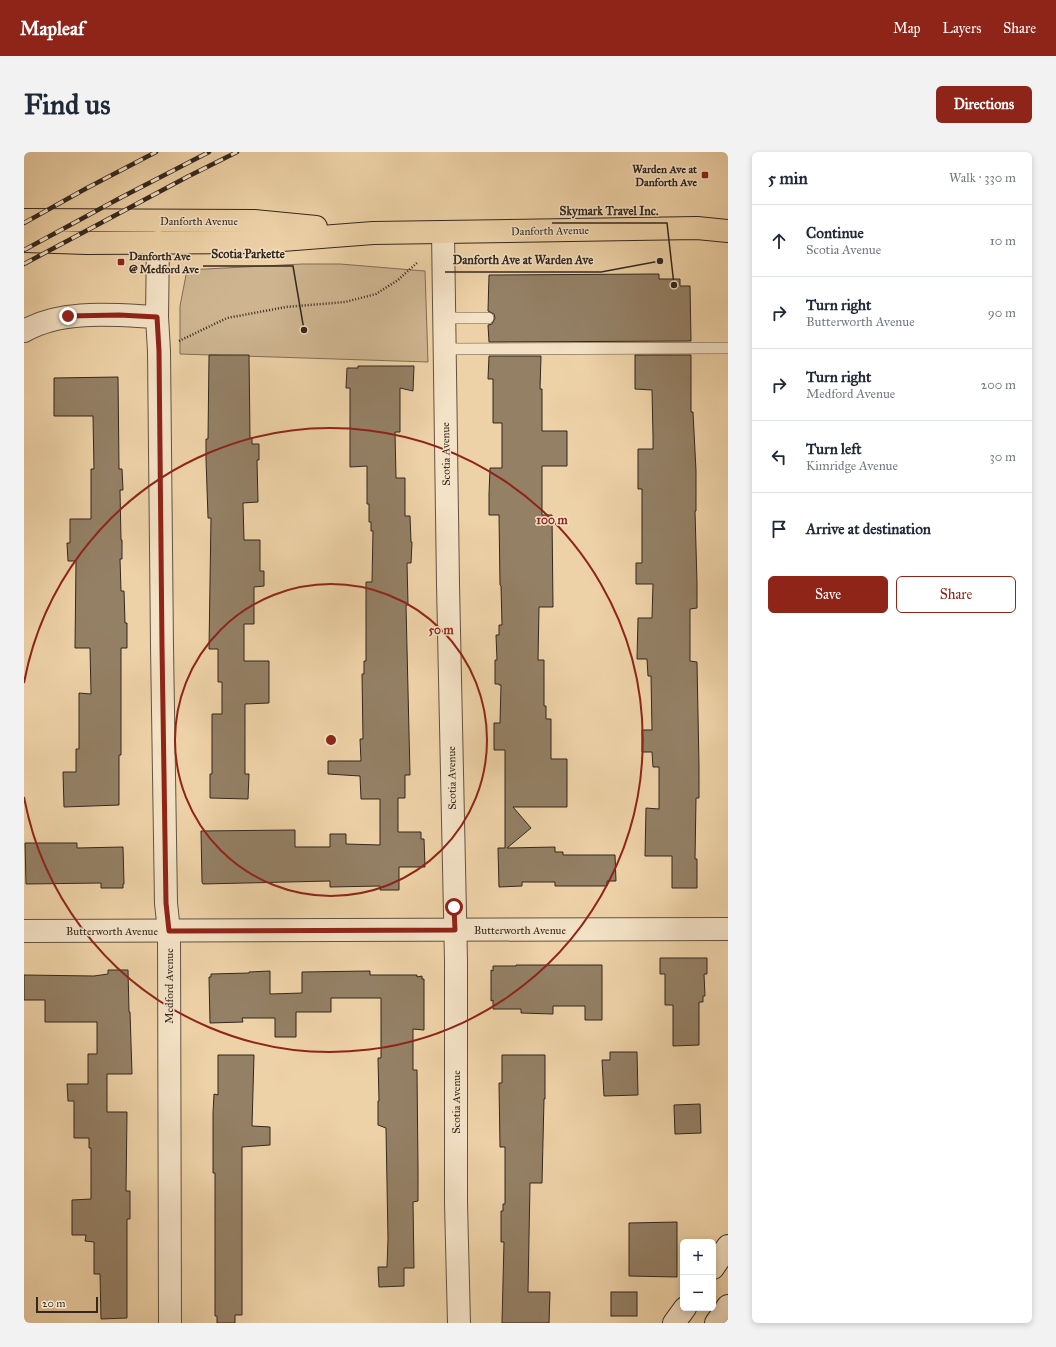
<!DOCTYPE html>
<html lang="en">
<head>
<meta charset="utf-8">
<style>
	body { margin:0; font-family:"IM FELL Great Primer",serif; background:#f2f2f3; color:#1f2937 }
	.controls { position:absolute; right:12px; bottom:12px; display:grid; overflow:hidden; border-radius:6px; box-shadow:0 2px 6px #0003 }
	.controls button { width:36px; height:36px; display:grid; place-items:center; padding:0; border:0; border-bottom:1px solid #e0e1e3; background:#fff; color:#1f2937; font:20px sans-serif }
	.scale { position:absolute; left:12px; bottom:10px; width:62px; box-sizing:border-box; padding-left:4px; border:2px solid #33271e; border-top:0; font-size:11px; line-height:14px; white-space:nowrap; color:#33271e; -webkit-text-stroke:3px #f4e2c6; paint-order:stroke }
	.stop { position:absolute; width:12px; height:12px; margin:-9px; border:3px solid #8f2418; border-radius:50%; background:#fff }
	.stop.end { background:#8f2418; border-color:#fff; box-shadow:0 1px 4px #0008 }
	.list { margin:0; padding:0; list-style:none }
	h2 { display:flex; justify-content:space-between; align-items:center; height:52px; margin:0; padding:0 16px; font-size:17px }
	h2 small { font-size:13px; font-weight:400; color:#747a83 }
	.list li { display:grid; grid-template-columns:26px 1fr auto; gap:12px; align-items:center; box-sizing:border-box; height:72px; padding:0 16px; border-top:1px solid #e0e1e3 }
	.list b { display:block; font-size:15px; white-space:nowrap }
	.list p { margin:0; font-size:13px; white-space:nowrap; color:#747a83 }
	.list em { font-size:13px; font-style:normal; color:#747a83 }
	.actions { display:flex; gap:8px; padding:12px 16px }
	.actions a { flex:1; padding:9px 0; border:1px solid #8f2418; border-radius:6px; text-align:center; font-size:14px; color:#8f2418 }
	.actions .main { background:#8f2418; color:#fff }
	.icon { flex:none; width:22px; height:22px; fill:none; stroke:currentColor; stroke-width:2; stroke-linecap:round; stroke-linejoin:round }
	.map { position:relative; flex:none; width:704px; height:1171px; overflow:hidden; border-radius:6px }
	header { display:flex; align-items:center; gap:24px; box-sizing:border-box; height:56px; padding:0 20px; background:#8f2418; color:#fff }
	header strong { font-size:19px }
	nav { display:flex; gap:22px; margin-inline-start:auto; font-size:14px }
	.intro { display:flex; align-items:center; justify-content:space-between; box-sizing:border-box; height:96px; padding:0 24px }
	h1 { margin:0; font-size:28px }
	.button { padding:10px 18px; border-radius:6px; background:#8f2418; color:#fff; font-size:14px; font-weight:700 }
	main { display:flex; gap:24px; padding:0 24px }
	aside { flex:1; background:#fff; border-radius:6px; box-shadow:0 2px 6px #0003 }
	.map>svg:first-child { display:block }
	.green { fill:#ceb590; stroke:#806e57 }
	.building { fill:#948065; stroke:#33271e }
	.lines { fill:none; stroke-linecap:round; stroke-linejoin:round }
	.service-casing { stroke:#625240; stroke-width:12 }
	.minor-casing { stroke:#625240; stroke-width:24 }
	.secondary-casing { stroke:#33271e; stroke-width:24 }
	.primary-casing { stroke:#33271e; stroke-width:24 }
	.path { stroke:#33271e; stroke-width:2.5; stroke-dasharray:1 2; stroke-linecap:butt }
	.service { stroke:#f4e2c6; stroke-width:11 }
	.minor { stroke:#f4e2c6; stroke-width:22 }
	.secondary { stroke:#f4e2c6; stroke-width:22 }
	.primary { stroke:#eed2a7; stroke-width:22 }
	.rail-casing { stroke:#33271e; stroke-width:4.5 }
	.rail { stroke:#f4e2c6; stroke-width:3; stroke-dasharray:9; stroke-linecap:butt }
	.route { stroke:#8f2418; stroke-width:5 }
	.ring { fill:none; stroke:#8f2418; stroke-width:2 }
	.poi-dot { fill:#8f2418; stroke:#f4e2c6; stroke-width:1.5 }
	.labels { text-anchor:middle; dominant-baseline:central; stroke-width:3; stroke-linejoin:round; paint-order:stroke }
	.poi-label { font-size:11px; font-weight:bold; fill:#33271e; stroke:#f4e2c6; text-anchor:end }
	.street-label { font-size:11px; fill:#33271e; stroke:#f4e2c6 }
	.centre { fill:#8f2418; stroke:#f4e2c6; stroke-width:2 }
	.ring-label { font-size:12px; text-anchor:middle; font-weight:bold; fill:#8f2418; stroke:#f4e2c6; stroke-width:3; stroke-linejoin:round; paint-order:stroke }
	.leader { fill:none; stroke:#33271e; stroke-width:1.5 }
	.callout-dot { fill:#33271e; stroke:#f4e2c6; stroke-width:1.5 }
	.callout-label { font-size:12px; text-anchor:middle; font-weight:bold; fill:#33271e; stroke:#f4e2c6; stroke-width:3; stroke-linejoin:round; paint-order:stroke }
</style>
</head>
<body>
<header>
<strong>Mapleaf</strong>
<nav><a>Map</a><a>Layers</a><a>Share</a></nav>
</header>
<div class="intro"><h1>Find us</h1><a class="button">Directions</a></div>
<main>
<div class="map">
<svg width="704" height="1171" viewBox="0 0 704 1171">
	<rect width="100%" height="100%" fill="#eed2a7"/>
	<filter id="stains"><feTurbulence type="fractalNoise" baseFrequency=".005" numOctaves="4"/><feColorMatrix values="0 0 0 0 .2 0 0 0 0 .09 0 0 0 0 .02 0 0 0 .5 -.17"/></filter>
	<radialGradient id="worn" r=".72"><stop offset=".6" stop-color="#630" stop-opacity="0"/><stop offset="1" stop-color="#630" stop-opacity=".3"/></radialGradient>
	<polygon class="green" points="278,112 316,112 401,119 404,210 156,202 156,154 163,118"/>
	<g class="building">
		<polygon points="635,122 635,127 656,127 656,134 666,134 667,189 465,190 464,173 468,172 471,166 470,162 464,159 465,123"/>
		<polygon points="185,203 225,203 226,286 228,286 228,292 235,292 235,308 233,308 234,350 219,351 220,388 236,388 236,419 240,419 240,434 230,435 230,472 220,472 220,509 245,509 245,551 221,552 221,622 225,622 224,647 186,646 186,622 188,622 188,562 198,562 198,530 194,530 194,497 185,497 187,366 184,366 184,365 182,307 182,287 184,287"/>
		<polygon points="611,203 667,203 667,260 669,260 672,319 672,359 671,359 673,431 673,456 666,457 666,509 673,510 675,614 675,646 672,646 671,707 673,707 673,736 648,736 648,704 621,704 622,656 635,657 635,615 629,615 628,600 618,600 618,578 628,578 627,524 624,524 623,507 613,507 614,466 628,466 629,432 612,432 612,411 618,411 618,337 614,337 614,297 629,297 629,284 628,238 611,237"/>
		<polygon points="465,204 517,204 516,237 518,237 518,279 543,279 543,314 518,314 518,363 528,363 529,455 515,455 514,508 520,508 520,554 522,554 522,567 527,567 527,607 543,607 543,655 489,655 507,676 483,696 531,695 531,700 539,700 539,703 591,703 592,729 583,729 583,734 531,734 531,730 498,730 498,734 475,735 474,696 481,696 481,598 470,598 470,571 476,571 477,533 475,533 475,532 471,532 471,508 473,508 472,483 475,483 475,473 478,473 477,434 476,433 475,363 465,363 465,342 466,316 478,316 478,271 469,271 469,227 464,227"/>
		<polygon points="334,214 390,214 389,239 376,236 376,280 371,280 372,326 381,326 381,364 386,364 387,390 388,390 387,411 383,411 384,453 382,453 386,623 381,623 381,646 374,646 374,680 397,680 397,687 400,687 401,715 375,715 375,738 356,738 356,734 306,735 306,729 179,732 178,730 177,679 271,678 271,695 306,695 306,682 322,682 322,692 356,693 356,647 337,647 336,624 304,622 304,609 337,609 336,587 339,587 338,522 340,522 340,509 342,509 342,430 348,430 349,379 347,379 347,370 345,370 345,352 343,352 343,314 326,315 326,236 322,236 323,216 334,216"/>
		<polygon points="94,225 95,317 98,317 99,338 96,338 97,388 98,388 98,407 96,407 97,439 100,439 101,471 103,471 103,496 97,496 97,603 95,603 95,653 40,655 39,620 52,620 52,597 55,597 55,541 67,542 66,496 51,496 52,409 44,409 43,391 46,391 46,367 67,367 67,317 70,317 69,264 30,264 30,226"/>
		<polygon points="1,691 53,691 53,696 99,695 100,732 99,732 99,736 77,736 77,731 2,732"/>
		<polygon points="636,806 683,806 683,822 680,822 681,844 679,844 679,850 675,850 675,893 649,894 649,853 641,853 641,822 636,822"/>
		<polygon points="492,813 578,813 578,868 561,868 561,854 529,854 529,862 497,861 497,857 469,857 469,848 467,849 467,818 469,819 469,814 492,814"/>
		<polygon points="84,818 104,818 105,860 106,860 108,922 83,922 83,960 103,960 102,1039 106,1039 106,1067 103,1067 103,1166 77,1167 76,1122 70,1122 70,1090 61,1089 62,1083 48,1083 48,1048 67,1047 67,996 65,996 65,986 50,986 50,949 44,949 43,932 64,932 64,902 73,902 73,870 21,870 21,848 0,848 0,823 70,824 84,822"/>
		<polygon points="246,819 246,842 278,841 278,820 346,819 346,823 393,823 393,825 398,824 398,827 400,827 400,878 389,877 389,918 393,918 394,1016 394,1049 389,1050 390,1116 380,1116 380,1134 355,1135 354,1115 363,1115 364,1087 362,976 354,973 354,949 355,949 354,906 357,906 357,846 307,846 307,860 272,860 272,885 251,885 251,866 218,866 219,870 186,871 185,825 187,825 187,822 225,821 225,820"/>
		<polygon points="586,900 613,900 614,943 580,944 578,908 586,908"/>
		<polygon points="194,903 230,903 228,974 246,975 246,993 218,995 218,1163 211,1163 211,1171 193,1171 193,1164 191,1164 191,1021 189,1021 189,961 190,942 194,943"/>
		<polygon points="478,903 521,903 521,947 520,947 518,1031 506,1031 504,1140 526,1140 525,1171 478,1171 480,1090 477,1090 477,1059 479,1059 479,1052 481,1052 481,995 476,995 475,931 478,931"/>
		<polygon points="676,952 677,981 651,982 650,953"/>
		<polygon points="653,1070 653,1125 605,1124 605,1071"/>
		<rect x="587" y="1140" width="26" height="24"/>
	</g>
	<g class="lines">
		<defs>
			<g id="service">
				<polyline points="420,166 464,166"/>
				<polyline points="420,197 704,196"/>
			</g>
			<g id="minor">
				<polyline points="419,80 424,432 432,809 432,1051 435,1171"/>
				<polyline points="134,90 133,165 135,199 138,494 142,751 145,779 146,1171"/>
				<path d="M0,179C38,157 90,163 133,165"/>
				<polyline points="0,779 704,777"/>
			</g>
			<g id="secondary">
				<polyline points="689,1116 704,1094"/>
				<polyline points="650,1171 661,1156"/>
				<polyline points="692,1171 704,1154"/>
			</g>
			<g id="primary">
				<polyline points="0,68 230,69 292,75"/>
				<polyline points="0,89 63,91 232,90 349,81 673,76 704,79"/>
			</g>
		</defs>
		<use href="#service" class="service-casing"/>
		<use href="#minor" class="minor-casing"/>
		<use href="#secondary" class="secondary-casing"/>
		<use href="#primary" class="primary-casing"/>
		<polyline class="path" points="155,189 203,166 262,155 321,150 352,142 374,128 394,110"/>
		<use href="#service" class="service"/>
		<use href="#minor" class="minor"/>
		<use href="#secondary" class="secondary"/>
		<use href="#primary" class="primary"/>
		<defs>
			<g id="rail">
				<polyline points="0,71 63,36 132,0"/>
				<polyline points="0,98 96,46 185,0"/>
				<polyline points="0,112 163,25 213,0"/>
			</g>
		</defs>
		<use href="#rail" class="rail-casing"/>
		<use href="#rail" class="rail"/>
	</g>
	<g class="lines">
		<polyline class="route" points="44,164 95,163 133,165 135,199 138,494 142,751 145,779 431,778 430,755"/>
	</g>
	<g class="ring">
		<circle cx="307" cy="588" r="156"/>
		<path d="M0 531A312 312 0 1 1 0 645"/>
	</g>
	<g class="poi-dot">
		<rect x="677" y="19" width="8" height="8" rx="2"/>
		<rect x="93" y="106" width="8" height="8" rx="2"/>
	</g>
	<g class="labels">
		<g class="poi-label">
			<text x="673" y="17">Warden Ave at<tspan x="673" dy="13">Danforth Ave</tspan></text>
			<text x="105" y="104" text-anchor="start">Danforth Ave<tspan x="105" dy="13">@ Medford Ave</tspan></text>
		</g>
		<g class="street-label">
			<text x="175" y="69">Danforth Avenue</text>
			<text transform="translate(526 79) rotate(-1)">Danforth Avenue</text>
			<text transform="translate(422 302) rotate(-91)">Scotia Avenue</text>
			<text transform="translate(428 626) rotate(-91)">Scotia Avenue</text>
			<text x="496" y="778">Butterworth Avenue</text>
			<text x="88" y="779">Butterworth Avenue</text>
			<text transform="translate(145 834) rotate(-90)">Medford Avenue</text>
			<text transform="translate(432 950) rotate(-90)">Scotia Avenue</text>
		</g>
	</g>
	<circle cx="307" cy="588" r="6" class="centre"/>
	<g class="ring-label">
		<text x="528" y="372">100 m</text>
		<text x="417" y="482">50 m</text>
	</g>
	<path class="leader" d="M650 133L643 71H528M280 178L269 114H179M636 109L577 120H421"/>
	<g class="callout-dot">
		<circle cx="650" cy="133" r="4"/>
		<circle cx="280" cy="178" r="4"/>
		<circle cx="636" cy="109" r="4"/>
	</g>
	<g class="callout-label">
		<text x="585" y="63">Skymark Travel Inc.</text>
		<text x="224" y="106">Scotia Parkette</text>
		<text x="499" y="112">Danforth Ave at Warden Ave</text>
	</g>
	<rect width="100%" height="100%" filter="url(#stains)"/>
	<rect width="100%" height="100%" fill="url(#worn)"/>
</svg>
<div class="controls">
<button>+</button>
<button>−</button>
</div>
<div class="scale">20 m</div>
<div class="stop" style="left:430px;top:755px"></div>
<div class="stop end" style="left:44px;top:164px"></div>
</div>
<aside>
<h2>5 min<small>Walk · 330 m</small></h2>
<ul class="list">
<li><svg class="icon" aria-label="ahead" viewBox="0 0 24 24"><path d="M12 20V5M6 11l6-6 6 6"/></svg><div><b>Continue</b><p>Scotia Avenue</p></div><em>10 m</em></li>
<li><svg class="icon" aria-label="right" viewBox="0 0 24 24"><path d="M7 20v-9h11M14 6l5 5-5 5"/></svg><div><b>Turn right</b><p>Butterworth Avenue</p></div><em>90 m</em></li>
<li><svg class="icon" aria-label="right" viewBox="0 0 24 24"><path d="M7 20v-9h11M14 6l5 5-5 5"/></svg><div><b>Turn right</b><p>Medford Avenue</p></div><em>200 m</em></li>
<li><svg class="icon" aria-label="left" viewBox="0 0 24 24"><path d="M17 20v-9H6M10 6l-5 5 5 5"/></svg><div><b>Turn left</b><p>Kimridge Avenue</p></div><em>30 m</em></li>
<li><svg class="icon" aria-label="arrive" viewBox="0 0 24 24"><path d="M6 21V4h12l-3 4 3 4H6"/></svg><div><b>Arrive at destination</b></div></li>
</ul>
<div class="actions"><a class="main">Save</a><a>Share</a></div>
</aside>
</main>
</body>
</html>
